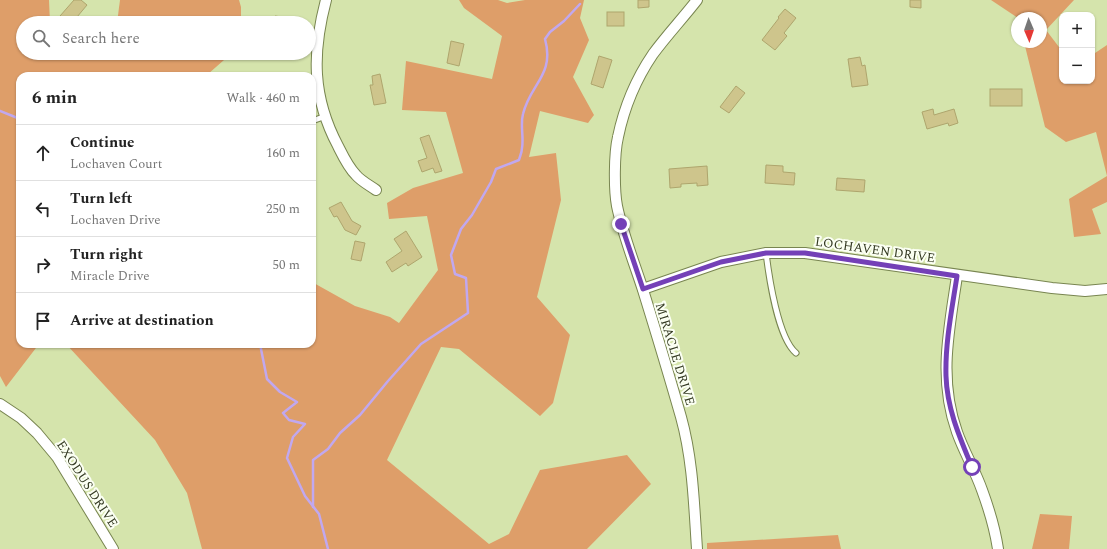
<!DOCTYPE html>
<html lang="en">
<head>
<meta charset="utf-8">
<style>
	body { margin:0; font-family:Spectral,serif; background:#f6f6f6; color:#222 }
	.controls { position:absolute; right:12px; top:12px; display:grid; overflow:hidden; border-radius:8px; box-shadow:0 1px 3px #0004 }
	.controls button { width:36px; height:36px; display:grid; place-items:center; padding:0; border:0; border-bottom:1px solid #e0e0e0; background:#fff; color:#222; font:20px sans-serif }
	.compass { position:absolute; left:1011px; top:12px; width:36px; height:36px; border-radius:50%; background:#fff; box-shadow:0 1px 3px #0004; rotate:178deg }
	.stop { position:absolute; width:12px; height:12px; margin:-9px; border:3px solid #7440b7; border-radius:50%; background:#fff }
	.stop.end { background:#7440b7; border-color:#fff; box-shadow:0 1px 4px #0008 }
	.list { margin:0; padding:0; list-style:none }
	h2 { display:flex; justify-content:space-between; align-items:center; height:52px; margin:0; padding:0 16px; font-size:17px }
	h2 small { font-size:13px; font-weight:400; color:#767676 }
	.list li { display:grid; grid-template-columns:26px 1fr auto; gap:12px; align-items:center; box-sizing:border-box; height:56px; padding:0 16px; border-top:1px solid #e0e0e0 }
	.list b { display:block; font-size:15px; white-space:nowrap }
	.list p { margin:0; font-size:13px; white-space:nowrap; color:#767676 }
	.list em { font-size:13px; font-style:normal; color:#767676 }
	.icon { flex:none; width:22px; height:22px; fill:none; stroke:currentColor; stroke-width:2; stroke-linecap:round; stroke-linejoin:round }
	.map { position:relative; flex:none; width:1107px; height:549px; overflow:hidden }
	.search { position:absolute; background:#fff; box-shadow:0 1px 3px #0004; left:16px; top:16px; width:300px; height:44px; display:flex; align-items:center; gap:10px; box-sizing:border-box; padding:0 14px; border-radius:22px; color:#767676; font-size:15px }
	.panel { position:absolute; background:#fff; box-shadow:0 1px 3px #0004; left:16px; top:72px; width:300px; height:276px; border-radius:12px }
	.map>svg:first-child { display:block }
	.forest { fill:#de9e69 }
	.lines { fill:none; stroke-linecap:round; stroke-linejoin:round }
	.stream { stroke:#c1a8ef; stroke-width:2.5 }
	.building { fill:#cec58c; stroke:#aea56d }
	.service-casing { stroke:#788550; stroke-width:7 }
	.minor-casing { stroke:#788550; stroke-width:12 }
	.service { stroke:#fff; stroke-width:5 }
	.minor { stroke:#fff; stroke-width:10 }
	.route { stroke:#7440b7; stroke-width:5 }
	.labels { text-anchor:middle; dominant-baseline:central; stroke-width:4; stroke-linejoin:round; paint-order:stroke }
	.street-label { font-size:13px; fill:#343a23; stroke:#fbfff3 }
</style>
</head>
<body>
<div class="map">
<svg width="1107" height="549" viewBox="0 0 1107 549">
	<rect width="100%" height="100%" fill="#d5e4ac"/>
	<g class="forest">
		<polygon points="0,0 49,0 50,23 23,23 23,53 232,53 208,74 177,76 20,76 20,344 39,344 6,387 0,376"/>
		<polygon points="120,0 239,0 241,7 241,23 117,23"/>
		<polygon points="459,0 498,0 507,3 525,0 584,0 580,18 589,40 573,77 594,115 588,123 540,111 529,157 556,153 561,200 537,297 570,335 553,403 540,416 459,349 441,347 387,460 489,544 509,534 540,470 627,455 651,484 587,549 202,549 187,493 155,440 66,344 312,344 312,282 355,306 390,317 399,323 438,270 427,216 389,219 387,203 413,188 463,173 446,112 402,110 406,61 492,79 502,36 464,8"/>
		<polygon points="991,0 1074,0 1046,30 1062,51 1062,81 1092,81 1092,55 1107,45 1107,202 1092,209 1101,234 1074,237 1069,199 1107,176 1096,132 1066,142 1045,127 1024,42 1041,42 1041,18 1018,18"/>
		<polygon points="1040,514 1072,516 1069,549 1032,549"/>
		<polygon points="838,535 841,549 707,549 707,543"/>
	</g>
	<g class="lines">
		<g class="stream">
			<polyline points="0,111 20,119"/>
			<polyline points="260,344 267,379 280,392 297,402 283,413 289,420 305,424 293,437 287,458 305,496 319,514 328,549"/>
			<path d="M313,507V460L328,449L340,433L360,415L388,381L421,344L468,313L466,278L455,274L451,255L461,229L472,215L491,182L496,169L519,160C520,156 522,152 522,148C524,137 520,125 523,114C530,84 555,75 545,39L550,32L564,21L580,4"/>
		</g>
	</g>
	<g class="building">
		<polygon points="74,0 81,0 87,5 72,23 68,23 60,16"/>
		<polygon points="638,0 649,0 649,7 638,8"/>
		<polygon points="910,0 921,0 921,8 910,7"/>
		<polygon points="785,9 796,18 784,33 787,36 775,50 762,40 779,18 778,17"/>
		<rect x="607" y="12" width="17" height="14"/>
		<polygon points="275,16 295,19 295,23 273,23"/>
		<polygon points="451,41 464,44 459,66 447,63"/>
		<polygon points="599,56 612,60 603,88 591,84"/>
		<polygon points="860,57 862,66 865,65 868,85 852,87 848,59"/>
		<polygon points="380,74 386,103 374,105 370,85 373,85 372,76"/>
		<polygon points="736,86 745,93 729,113 720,107"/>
		<rect x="990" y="89" width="32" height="17"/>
		<polygon points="933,109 934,115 954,109 958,123 949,126 948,123 927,129 922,112"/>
		<polygon points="429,135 442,171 435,173 433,168 422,172 418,161 427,158 420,138"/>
		<polygon points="766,165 783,166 783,172 795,173 794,185 765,183"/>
		<polygon points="707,166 708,185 697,186 697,183 681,184 681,187 670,188 669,169"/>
		<polygon points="837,178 865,180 864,192 836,190"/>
		<polygon points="341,202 352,221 361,226 356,235 345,230 337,216 334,217 329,208"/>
		<polygon points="406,231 422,257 408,266 406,263 392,272 386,262 402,251 394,239"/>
		<polygon points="355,241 365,243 361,261 351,259"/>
	</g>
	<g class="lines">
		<defs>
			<g id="service">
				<polyline points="312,121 326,116"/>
				<path d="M766,253C769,277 778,338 796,353"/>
			</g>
			<g id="minor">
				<path d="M326,0C312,53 312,97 338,146C343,156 348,167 356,175C361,181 369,185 376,190"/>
				<path d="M957,276C949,330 938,379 957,432C964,452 975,470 982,490C989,509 995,529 998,549"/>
				<polyline points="643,289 721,262 766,253 805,253 1052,288 1085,291 1107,289"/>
				<polyline points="0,404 21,418 37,433 57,457 113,549"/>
				<path d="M697,549C694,505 693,460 681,417C669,375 656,332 643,290C634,262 623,235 617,206C614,190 614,154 618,137C624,108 636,79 653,54C667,35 683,18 697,0"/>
			</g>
		</defs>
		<use href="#service" class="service-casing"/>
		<use href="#minor" class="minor-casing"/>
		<use href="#service" class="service"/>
		<use href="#minor" class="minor"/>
	</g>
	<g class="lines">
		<path class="route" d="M621,224L643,289L721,262L766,253H805L957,276C952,309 945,343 946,376C947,409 960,438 972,467"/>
	</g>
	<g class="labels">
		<g class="street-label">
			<text transform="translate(875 250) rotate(8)">LOCHAVEN DRIVE</text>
			<text transform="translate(675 354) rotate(73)">MIRACLE DRIVE</text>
			<text transform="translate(87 484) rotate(57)">EXODUS DRIVE</text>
		</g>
	</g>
</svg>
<div class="controls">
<button>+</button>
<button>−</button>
</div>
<svg class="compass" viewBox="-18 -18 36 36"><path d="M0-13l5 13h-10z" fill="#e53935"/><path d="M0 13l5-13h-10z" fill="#767676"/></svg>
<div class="stop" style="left:972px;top:467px"></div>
<div class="stop end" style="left:621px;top:224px"></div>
<div class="search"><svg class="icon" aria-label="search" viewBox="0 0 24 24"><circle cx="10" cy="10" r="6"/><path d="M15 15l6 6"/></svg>Search here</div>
<section class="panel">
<h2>6 min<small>Walk · 460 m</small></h2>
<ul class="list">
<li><svg class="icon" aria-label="ahead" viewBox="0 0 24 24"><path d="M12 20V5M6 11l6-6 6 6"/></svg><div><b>Continue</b><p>Lochaven Court</p></div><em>160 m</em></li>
<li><svg class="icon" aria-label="left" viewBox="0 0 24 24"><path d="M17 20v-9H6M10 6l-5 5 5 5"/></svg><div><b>Turn left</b><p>Lochaven Drive</p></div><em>250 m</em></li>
<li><svg class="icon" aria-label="right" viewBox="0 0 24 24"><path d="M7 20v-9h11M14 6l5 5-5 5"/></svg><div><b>Turn right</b><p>Miracle Drive</p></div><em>50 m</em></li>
<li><svg class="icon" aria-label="arrive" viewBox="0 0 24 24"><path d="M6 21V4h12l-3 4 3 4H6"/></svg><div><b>Arrive at destination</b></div></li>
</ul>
</section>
</div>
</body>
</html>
